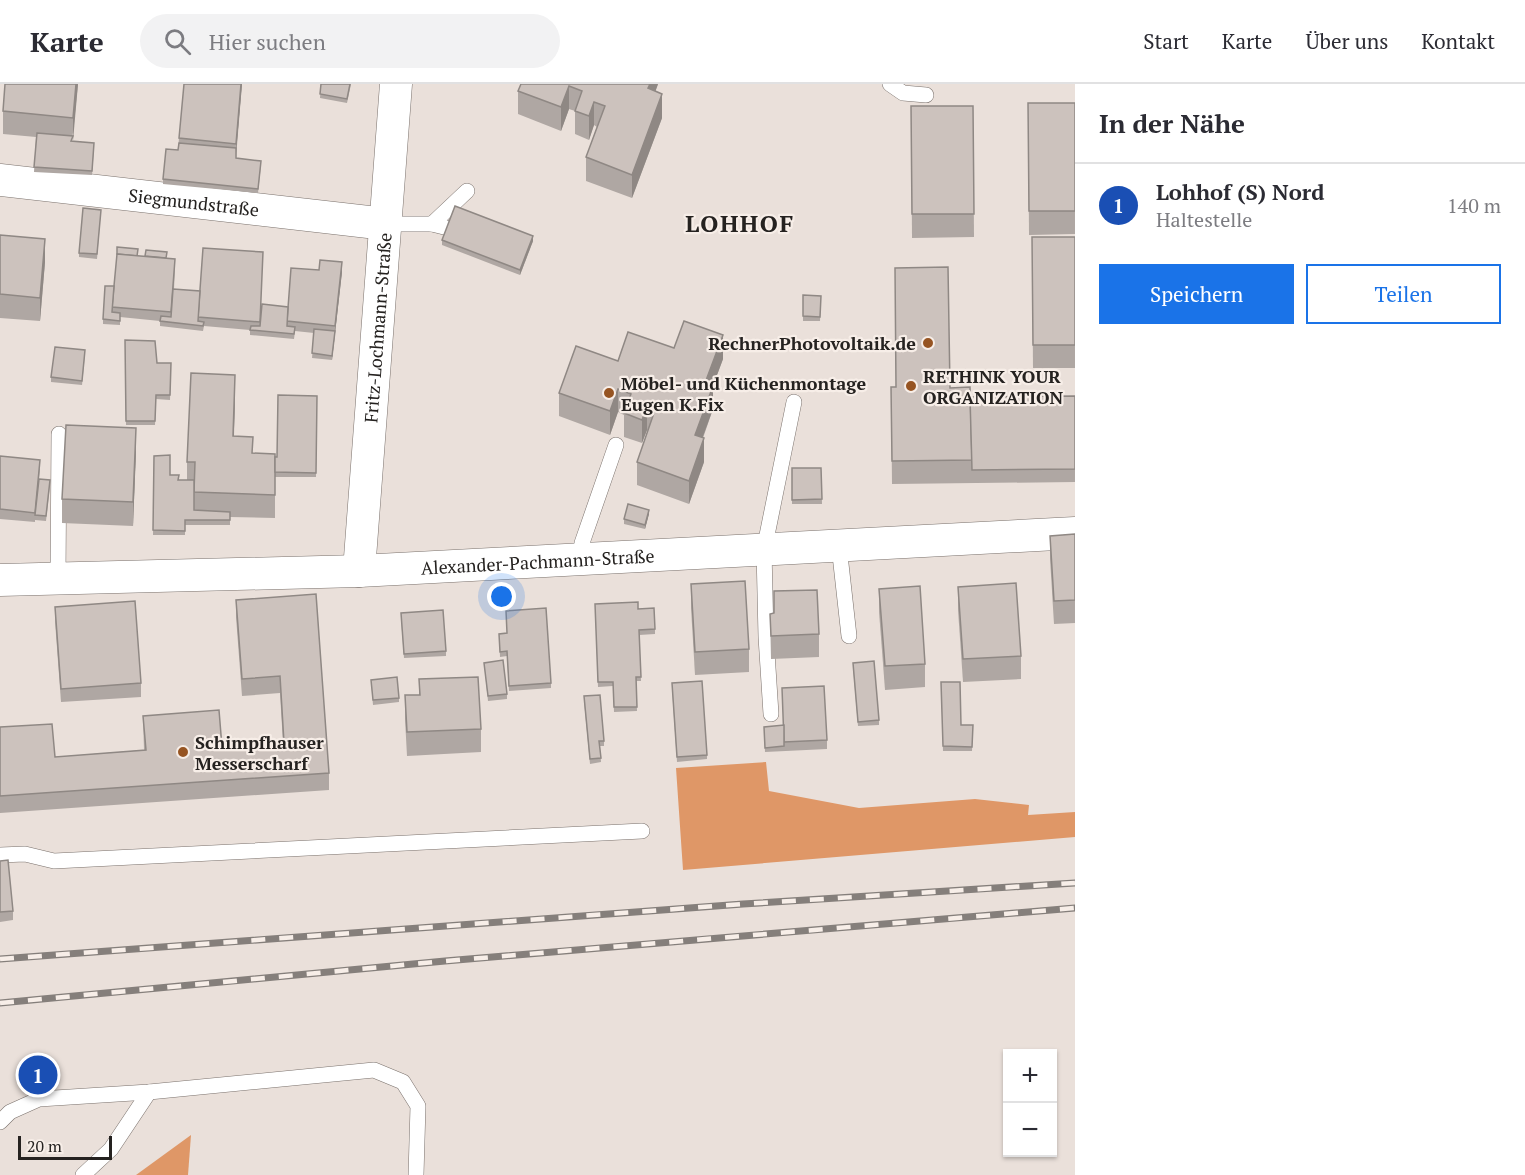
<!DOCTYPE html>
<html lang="de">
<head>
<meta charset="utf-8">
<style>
	body { margin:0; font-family:"PT Serif",serif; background:#f2f2f3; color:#2b2b33 }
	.controls { position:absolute; right:18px; bottom:18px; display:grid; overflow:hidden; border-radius:0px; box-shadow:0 2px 4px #0004 }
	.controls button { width:54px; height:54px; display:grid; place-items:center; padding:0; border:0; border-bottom:2px solid #e1e1e2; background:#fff; color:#2b2b33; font:30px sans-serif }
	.scale { position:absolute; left:18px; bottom:15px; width:94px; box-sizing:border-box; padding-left:6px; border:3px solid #252220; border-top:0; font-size:16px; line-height:21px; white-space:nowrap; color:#252220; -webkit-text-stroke:4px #f7eee8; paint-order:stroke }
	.you { position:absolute; left:502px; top:513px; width:21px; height:21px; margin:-15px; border:4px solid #fff; border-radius:50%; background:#1a73e8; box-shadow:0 0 0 9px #1a73e833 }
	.badge { display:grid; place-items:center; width:39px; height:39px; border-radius:50%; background:#1a73e8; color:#fff; font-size:20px; font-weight:700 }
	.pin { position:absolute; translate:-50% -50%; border:3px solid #fff; box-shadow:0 2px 6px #0006 }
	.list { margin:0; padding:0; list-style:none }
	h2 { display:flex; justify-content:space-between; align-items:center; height:78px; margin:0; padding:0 24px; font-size:26px }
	h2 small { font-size:20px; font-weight:400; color:#7c7c81 }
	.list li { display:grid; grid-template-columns:39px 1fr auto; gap:18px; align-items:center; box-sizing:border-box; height:84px; padding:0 24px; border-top:2px solid #e1e1e2 }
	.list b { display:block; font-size:22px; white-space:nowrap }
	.list p { margin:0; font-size:20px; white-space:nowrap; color:#7c7c81 }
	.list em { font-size:20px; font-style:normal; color:#7c7c81 }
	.actions { display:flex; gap:12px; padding:18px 24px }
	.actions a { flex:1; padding:14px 0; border:2px solid #1a73e8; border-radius:0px; text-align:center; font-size:21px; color:#1a73e8 }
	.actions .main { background:#1a73e8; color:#fff }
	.icon { flex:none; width:33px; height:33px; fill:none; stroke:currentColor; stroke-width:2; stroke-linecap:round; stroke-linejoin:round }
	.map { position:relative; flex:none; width:1075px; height:1091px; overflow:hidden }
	header { display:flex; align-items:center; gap:36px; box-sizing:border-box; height:84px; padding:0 30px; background:#fff; border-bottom:2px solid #e1e1e2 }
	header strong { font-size:28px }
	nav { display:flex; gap:33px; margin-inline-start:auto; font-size:21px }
	.search { width:420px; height:54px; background:#f2f2f3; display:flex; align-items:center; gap:15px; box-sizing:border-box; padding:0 21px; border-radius:33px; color:#7c7c81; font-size:22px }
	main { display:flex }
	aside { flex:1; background:#fff }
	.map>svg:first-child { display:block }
	.forest { fill:#df9767 }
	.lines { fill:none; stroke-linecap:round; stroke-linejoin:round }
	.service-casing { stroke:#7a716c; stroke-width:16 }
	.minor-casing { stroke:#7a716c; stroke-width:33 }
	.service { stroke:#fff; stroke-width:15 }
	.minor { stroke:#fff; stroke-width:32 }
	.rail-casing { stroke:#857f7b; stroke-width:7 }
	.rail { stroke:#f7eee8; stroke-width:4.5; stroke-dasharray:14; stroke-linecap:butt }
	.wall { fill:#afa7a3 }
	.shaded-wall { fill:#8f8884 }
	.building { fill:#ccc2bd; stroke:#8f8884; stroke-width:1.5 }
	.poi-dot { fill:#965422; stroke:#f7eee8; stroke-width:2 }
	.labels { text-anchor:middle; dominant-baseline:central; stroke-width:4.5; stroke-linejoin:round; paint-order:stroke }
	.street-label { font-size:18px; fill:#252220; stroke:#f7eee8 }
	.poi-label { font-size:18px; font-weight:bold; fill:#252220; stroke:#f7eee8; text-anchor:start }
	.district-label { font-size:24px; font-weight:bold; letter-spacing:1.5px; fill:#252220; stroke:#f7eee8 }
</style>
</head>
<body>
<header>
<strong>Karte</strong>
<div class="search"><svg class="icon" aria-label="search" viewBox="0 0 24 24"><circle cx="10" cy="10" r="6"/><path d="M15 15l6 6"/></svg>Hier suchen</div>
<nav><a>Start</a><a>Karte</a><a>Über uns</a><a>Kontakt</a></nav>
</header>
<main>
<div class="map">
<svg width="1075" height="1091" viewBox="0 0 1075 1091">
	<rect width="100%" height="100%" fill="#eae0da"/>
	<g class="forest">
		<polygon points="766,678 769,707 859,724 975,715 1029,721 1028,731 1075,728 1075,753 683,786 676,684"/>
		<polygon points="191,1051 188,1091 136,1091"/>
	</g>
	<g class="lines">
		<defs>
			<g id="service">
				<polyline points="890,0 903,9 926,11"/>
				<polyline points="386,140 432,140 444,143"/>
				<polyline points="432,140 467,107"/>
				<polyline points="839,462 849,552"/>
				<polyline points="580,475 582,459 616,361"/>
				<polyline points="58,496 59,350"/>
				<polyline points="771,630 766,553 764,466 794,318"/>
				<polyline points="0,771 25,770 54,777 642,747"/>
				<polyline points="0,1038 10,1028 39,1015 149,1008 374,986 403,998 418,1022 416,1091"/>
				<polyline points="83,1091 111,1065 149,1008"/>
			</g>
			<g id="minor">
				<path id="s1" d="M0,96L386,140"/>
				<path id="s2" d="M359,487L396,0"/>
				<path id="s3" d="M0,496L359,487L1075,449"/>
			</g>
		</defs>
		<use href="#service" class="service-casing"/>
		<use href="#minor" class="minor-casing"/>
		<use href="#service" class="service"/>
		<use href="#minor" class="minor"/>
		<defs>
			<g id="rail">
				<polyline points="0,875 743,820 1075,799"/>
				<polyline points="0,919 445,877 1075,824"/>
			</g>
		</defs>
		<use href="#rail" class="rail-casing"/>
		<use href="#rail" class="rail"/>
	</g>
	<g class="wall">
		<polygon points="78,0 72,58 94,64 92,91 34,88 36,53 3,50 3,27"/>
		<polygon points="242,0 236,74 261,81 258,109 163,100 163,95 178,66 179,54"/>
		<polygon points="321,0 351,0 347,19 320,14"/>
		<polygon points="521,0 658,0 655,8 662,34 632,114 586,97 586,73 597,43 594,41 589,56 575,50 575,27 569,25 561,47 518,30 518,7"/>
		<polygon points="1028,19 1075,19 1075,150 1029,151"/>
		<polygon points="911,22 973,22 974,153 912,154"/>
		<polygon points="101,126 97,175 79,173 79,169"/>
		<polygon points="0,151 45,178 40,237 0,234"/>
		<polygon points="1032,153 1075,153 1075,284 1033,284"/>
		<polygon points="442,156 533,157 520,191 442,161"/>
		<polygon points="138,172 167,174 175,184 174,205 260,238 288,223 342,188 332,276 312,274 314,249 295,247 294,255 250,251 250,246 204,242 203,247 160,242 160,237 120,233 120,241 103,240 103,235 114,202"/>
		<polygon points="803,211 821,212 820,237 803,237"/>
		<polygon points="125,256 157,279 171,279 170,316 156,315 155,341 126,341"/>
		<polygon points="674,264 723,275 713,302 713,325 703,354 704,378 689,420 637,401 637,378 648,346 647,346 642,359 624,353 624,331 618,328 610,351 559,332 559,309 618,277"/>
		<polygon points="85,270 82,301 51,298 51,293"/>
		<polygon points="891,303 950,304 970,313 1075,312 1075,398 892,400"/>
		<polygon points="317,312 316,393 275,393 275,434 230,433 230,441 185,441 185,451 153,451 154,372 170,391 178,396 187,396 187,378 235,314 234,352 253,369 277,373"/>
		<polygon points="136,367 133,442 62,439 62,415"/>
		<polygon points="0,372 40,385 39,395 50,401 46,437 35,436 35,432 35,438 0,435"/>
		<polygon points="792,384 821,384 822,420 792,420"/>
		<polygon points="649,430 645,445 624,440 624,435"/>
		<polygon points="1075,450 1075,539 1054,540 1050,475 1050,452"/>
		<polygon points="691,500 749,565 749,588 695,591 691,524"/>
		<polygon points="958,503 1021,572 1021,595 963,598 958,526"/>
		<polygon points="879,505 925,580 925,603 885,606 879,528"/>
		<polygon points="774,507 819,550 819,573 771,575 770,530 774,529"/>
		<polygon points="316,510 329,689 329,706 0,729 0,643 55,673 144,666 143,632 222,663 283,659 280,609 242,612 236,533 236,516"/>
		<polygon points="595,520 638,525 655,545 655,550 639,551 641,597 636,597 637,627 614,628 613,602 598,603"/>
		<polygon points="55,523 141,599 141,613 61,618 55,537"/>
		<polygon points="401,534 446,567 446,572 404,574"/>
		<polygon points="499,550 551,599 551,604 509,607 507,572 500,573"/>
		<polygon points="484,579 507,610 507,615 488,617"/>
		<polygon points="853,583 879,636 879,641 858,642"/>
		<polygon points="419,595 481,645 481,668 407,672 405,635 405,611 419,611"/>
		<polygon points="371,596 399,614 399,618 373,621"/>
		<polygon points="941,598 961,641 973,641 972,667 943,667"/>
		<polygon points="672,604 707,671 707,675 677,678"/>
		<polygon points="584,617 604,657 604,662 600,662 601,678 590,680"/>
		<polygon points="764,643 827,656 827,665 765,668"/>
		<polygon points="0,777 13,827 13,836 0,838"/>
	</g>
	<g class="shaded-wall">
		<polygon points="76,0 78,0 73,57 73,34"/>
		<polygon points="241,0 242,0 236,69 236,60"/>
		<polygon points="650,0 658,0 648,28 648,4"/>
		<polygon points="569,2 569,25 561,47 561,23"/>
		<polygon points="662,10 662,34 632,114 632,91"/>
		<polygon points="594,18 594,41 589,56 589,32"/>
		<polygon points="533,152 533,157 520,191 520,186"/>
		<polygon points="45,155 45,178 40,237 40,214"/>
		<polygon points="342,178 342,188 332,276 332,272"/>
		<polygon points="723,251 723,275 705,323 705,299"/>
		<polygon points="235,291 235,314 233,375 233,352"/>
		<polygon points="713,302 713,325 695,374 695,351"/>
		<polygon points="618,305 618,328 610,351 610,327"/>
		<polygon points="647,323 647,346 642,359 642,336"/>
		<polygon points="136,344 136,367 133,442 133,418"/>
		<polygon points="704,354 704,378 689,420 689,397"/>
		<polygon points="649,426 649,430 645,445 645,441"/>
	</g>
	<g class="building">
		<polygon points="5,0 76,0 73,34 3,27"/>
		<polygon points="184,0 241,0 236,60 179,54"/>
		<polygon points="321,0 350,0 347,15 320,10"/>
		<polygon points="521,0 650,0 648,4 662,10 632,91 586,73 605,22 594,18 589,32 575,27 582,7 569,2 561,23 518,7"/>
		<polygon points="1028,19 1075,19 1075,127 1029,127"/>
		<polygon points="911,22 973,22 974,130 912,130"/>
		<polygon points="37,49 73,52 71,57 94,59 92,87 34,83"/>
		<polygon points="179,59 236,64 236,74 261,77 258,105 163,95 166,65 178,66"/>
		<polygon points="455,122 533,152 520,186 442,156"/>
		<polygon points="83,124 101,126 97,170 79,169"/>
		<polygon points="0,151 45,155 40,214 0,210"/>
		<polygon points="1032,153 1075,153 1075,261 1033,261"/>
		<polygon points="117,163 138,165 137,172 117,170"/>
		<polygon points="203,164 263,168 260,238 198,233"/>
		<polygon points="146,166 167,168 166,174 145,172"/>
		<polygon points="117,170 175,175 171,228 112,223"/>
		<polygon points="320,176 342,178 335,242 287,237 291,184 319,186"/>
		<polygon points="948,183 950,304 970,303 972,376 892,377 891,303 896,303 895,184"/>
		<polygon points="105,202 114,202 112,228 120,229 120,237 103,235"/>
		<polygon points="173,205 200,207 198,237 204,238 203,242 160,237 161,232 171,233"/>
		<polygon points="803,211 821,212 820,233 803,232"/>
		<polygon points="262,220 288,223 287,242 295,243 294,250 250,246 251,242 260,242"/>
		<polygon points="684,237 723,251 705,299 713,302 695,351 704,354 689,397 637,378 655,326 647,323 642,336 624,329 631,310 618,305 610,327 559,309 576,262 618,277 628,248 674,264"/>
		<polygon points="314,245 335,247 332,272 312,269"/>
		<polygon points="125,256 155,257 157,279 171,279 170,311 156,311 155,337 126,337"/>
		<polygon points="55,263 85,266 82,297 51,293"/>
		<polygon points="191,289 235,291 233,352 253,353 252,369 275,370 275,411 194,408 195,378 187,378"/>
		<polygon points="278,311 317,312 316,389 275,388 275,373 277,373"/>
		<polygon points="1075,312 1075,385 972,386 970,313"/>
		<polygon points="66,341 136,344 133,418 62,415"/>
		<polygon points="170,371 170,391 179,391 178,396 194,396 194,426 230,428 230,436 185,436 185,447 153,446 154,372"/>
		<polygon points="0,372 40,376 35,429 0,425"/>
		<polygon points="792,384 821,384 822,415 792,416"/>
		<polygon points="39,395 50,396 46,432 35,431"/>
		<polygon points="628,420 649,426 645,441 624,435"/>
		<polygon points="1075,450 1075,516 1054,517 1050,452"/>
		<polygon points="745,497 749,565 695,568 691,500"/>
		<polygon points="1016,499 1021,572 963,575 958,503"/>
		<polygon points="920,502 925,580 885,582 879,505"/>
		<polygon points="817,506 819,550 771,552 770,530 774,529 774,507"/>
		<polygon points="316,510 329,689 0,712 0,643 52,640 55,673 146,666 143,632 219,626 222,663 284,659 280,592 242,595 236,516"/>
		<polygon points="135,517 141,599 61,605 55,523"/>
		<polygon points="638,518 638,525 654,524 655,545 639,546 641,593 636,593 637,623 614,623 613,598 598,598 595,520"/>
		<polygon points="546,524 551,599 509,602 507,567 500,568 499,550 507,549 506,527"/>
		<polygon points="443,526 446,567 404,570 401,529"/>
		<polygon points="503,576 507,610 488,612 484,579"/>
		<polygon points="874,577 879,636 858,638 853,579"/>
		<polygon points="397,593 399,614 373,616 371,596"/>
		<polygon points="478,593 481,645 407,648 405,611 420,611 419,595"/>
		<polygon points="702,597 707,671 677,673 672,599"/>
		<polygon points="941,598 960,598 961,641 973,641 972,663 943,662"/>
		<polygon points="824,602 827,656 784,658 782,604"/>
		<polygon points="600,611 604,657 599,657 601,674 590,675 584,612"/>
		<polygon points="784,641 784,662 765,664 764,643"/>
		<polygon points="8,776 13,827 0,828 0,777"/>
	</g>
	<g class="poi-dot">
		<circle cx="928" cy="259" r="6"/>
		<circle cx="911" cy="302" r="6"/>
		<circle cx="609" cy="309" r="6"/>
		<circle cx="183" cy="668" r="6"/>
	</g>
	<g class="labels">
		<g class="street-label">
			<text stroke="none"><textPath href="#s1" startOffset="195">Siegmundstraße</textPath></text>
			<text stroke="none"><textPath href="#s2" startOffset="244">Fritz-Lochmann-Straße</textPath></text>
			<text stroke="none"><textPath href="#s3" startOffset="538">Alexander-Pachmann-Straße</textPath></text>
		</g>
		<g class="poi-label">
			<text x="916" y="259" text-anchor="end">RechnerPhotovoltaik.de</text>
			<text x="923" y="292">RETHINK YOUR<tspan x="923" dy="21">ORGANIZATION</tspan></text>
			<text x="621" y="299">Möbel- und Küchenmontage<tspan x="621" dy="21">Eugen K.Fix</tspan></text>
			<text x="195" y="658">Schimpfhauser<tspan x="195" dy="21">Messerscharf</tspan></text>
		</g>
		<g class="district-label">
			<text x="740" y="139">LOHHOF</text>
		</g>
	</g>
</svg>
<div class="controls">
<button>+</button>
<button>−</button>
</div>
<div class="scale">20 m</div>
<div class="you"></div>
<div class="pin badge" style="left:38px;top:991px;background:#1a4fb4">1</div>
</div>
<aside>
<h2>In der Nähe<small></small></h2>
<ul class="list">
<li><span class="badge" style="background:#1a4fb4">1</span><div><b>Lohhof (S) Nord</b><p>Haltestelle</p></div><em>140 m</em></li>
</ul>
<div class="actions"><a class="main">Speichern</a><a>Teilen</a></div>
</aside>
</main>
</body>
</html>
